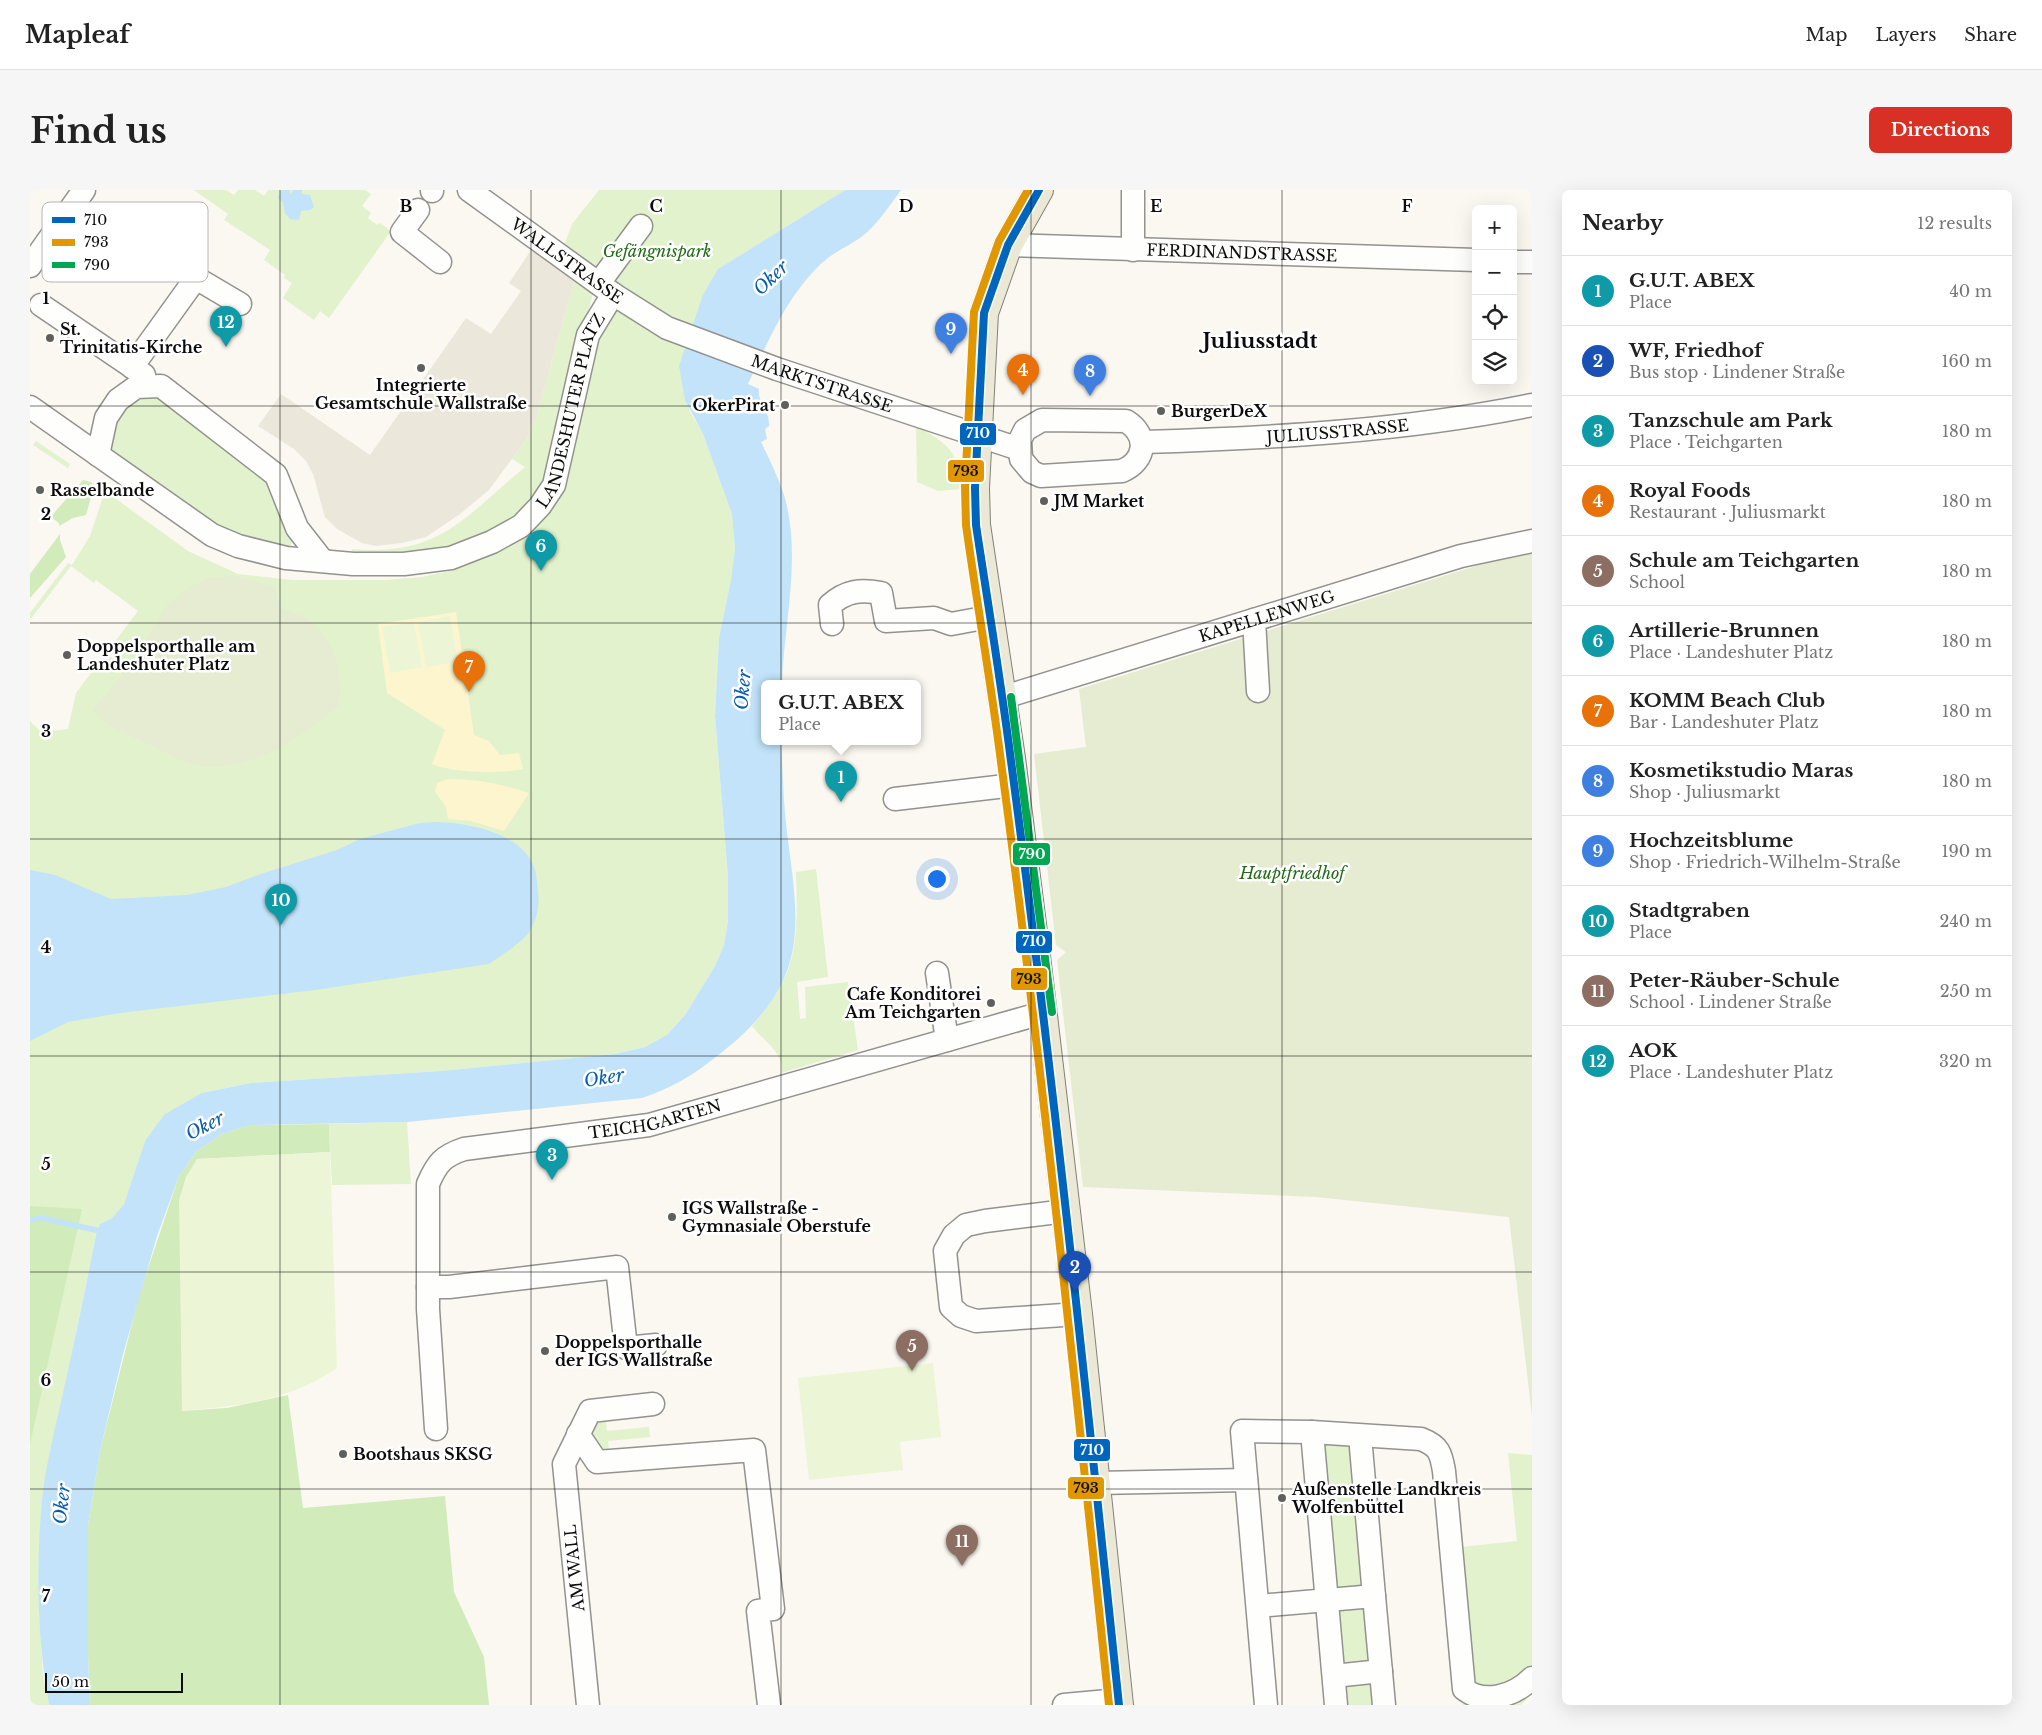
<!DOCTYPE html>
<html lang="en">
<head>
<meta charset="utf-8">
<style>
	body { margin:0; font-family:"Libre Baskerville",serif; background:#f6f6f6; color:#222 }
	.controls { position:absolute; right:15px; top:15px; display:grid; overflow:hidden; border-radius:8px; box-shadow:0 5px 20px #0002 }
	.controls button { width:45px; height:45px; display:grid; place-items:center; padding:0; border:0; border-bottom:1px solid #e0e0e0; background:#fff; color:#222; font:25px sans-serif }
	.scale { position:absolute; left:15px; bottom:12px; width:138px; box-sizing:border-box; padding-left:5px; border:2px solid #0c0c0c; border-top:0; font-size:14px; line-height:18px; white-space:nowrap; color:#0c0c0c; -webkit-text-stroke:4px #fff; paint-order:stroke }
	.you { position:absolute; left:906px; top:688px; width:18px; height:18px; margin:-12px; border:4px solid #fff; border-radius:50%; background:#1a73e8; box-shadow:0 0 0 8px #1a73e833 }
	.badge { display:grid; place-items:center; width:32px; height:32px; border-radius:50%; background:#d93025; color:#fff; font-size:16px; font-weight:700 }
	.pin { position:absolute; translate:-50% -41px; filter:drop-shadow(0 1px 2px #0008) }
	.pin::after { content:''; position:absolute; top:26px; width:18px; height:15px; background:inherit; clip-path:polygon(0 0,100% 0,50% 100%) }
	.popup { position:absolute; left:731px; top:490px; width:160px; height:65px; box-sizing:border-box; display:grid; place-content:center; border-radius:8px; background:#fff; filter:drop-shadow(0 1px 4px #0005); font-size:16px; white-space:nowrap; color:#767676 }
	.popup b { font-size:19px; color:#222 }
	.popup::after { content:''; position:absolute; left:50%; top:100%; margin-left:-10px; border:10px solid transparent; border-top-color:#fff }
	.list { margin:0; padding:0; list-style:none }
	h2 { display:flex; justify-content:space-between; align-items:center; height:65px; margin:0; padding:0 20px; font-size:21px }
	h2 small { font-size:16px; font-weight:400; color:#767676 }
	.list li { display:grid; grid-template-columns:32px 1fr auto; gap:15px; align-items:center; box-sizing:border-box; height:70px; padding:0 20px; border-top:1px solid #e0e0e0 }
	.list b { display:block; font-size:19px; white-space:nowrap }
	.list p { margin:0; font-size:16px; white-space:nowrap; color:#767676 }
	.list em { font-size:16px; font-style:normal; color:#767676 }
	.icon { flex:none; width:28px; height:28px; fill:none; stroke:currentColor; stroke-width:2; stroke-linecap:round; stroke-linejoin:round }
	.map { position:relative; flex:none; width:1502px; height:1515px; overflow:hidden; border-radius:8px }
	header { display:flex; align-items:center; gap:30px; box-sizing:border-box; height:70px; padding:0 25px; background:#fff; border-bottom:1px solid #e0e0e0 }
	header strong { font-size:24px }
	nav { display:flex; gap:28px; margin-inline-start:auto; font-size:18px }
	.intro { display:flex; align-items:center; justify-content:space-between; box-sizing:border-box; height:120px; padding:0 30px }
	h1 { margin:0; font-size:35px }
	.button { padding:12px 22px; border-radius:8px; background:#d93025; color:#fff; font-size:18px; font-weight:700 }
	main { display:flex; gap:30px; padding:0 30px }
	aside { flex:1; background:#fff; border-radius:8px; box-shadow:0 5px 20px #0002 }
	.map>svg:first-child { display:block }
	.green { fill:#e1f2cd }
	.forest { fill:#d1ebba }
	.sand { fill:#fdf5ce }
	.cemetery { fill:#e5ecd2 }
	.pitch { fill:#ecf6d7 }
	.plaza { fill:#ebe8db }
	.water { fill:#c2e3f9 }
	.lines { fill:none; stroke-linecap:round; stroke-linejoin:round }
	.stream { stroke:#c2e3f9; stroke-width:5.5 }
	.minor-casing { stroke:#93928f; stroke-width:25 }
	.major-casing { stroke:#80807c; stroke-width:30 }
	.minor { stroke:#fefefd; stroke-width:22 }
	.major { stroke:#ece8d6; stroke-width:28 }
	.bus-1-casing { stroke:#fff; stroke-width:11 }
	.bus-2-casing { stroke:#fff; stroke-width:11 }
	.bus-3-casing { stroke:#fff; stroke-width:11 }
	.bus-1 { stroke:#0065bd; stroke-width:8 }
	.bus-2 { stroke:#e09701; stroke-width:8 }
	.bus-3 { stroke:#00a651; stroke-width:8 }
	.grid { fill:none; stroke:#0c0c0c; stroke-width:1; stroke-opacity:0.55 }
	.poi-dot { fill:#5f5f5c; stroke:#fff; stroke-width:2 }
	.labels { text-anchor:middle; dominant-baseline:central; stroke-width:5; stroke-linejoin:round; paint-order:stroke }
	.park-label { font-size:16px; font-style:italic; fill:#236a16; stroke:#fff }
	.street-label { font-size:16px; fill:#0c0c0c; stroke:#fff }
	.poi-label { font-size:16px; font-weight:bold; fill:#0c0c0c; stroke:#fff; text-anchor:start }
	.water-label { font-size:18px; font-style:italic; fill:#095caa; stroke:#fff }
	.district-label { font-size:21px; font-weight:bold; fill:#0c0c0c; stroke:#fff }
	.key { fill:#fff; stroke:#b6b6b6; stroke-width:1 }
	.key-label { font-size:14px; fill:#0c0c0c }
	.grid-label { font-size:16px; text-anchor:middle; font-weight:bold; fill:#0c0c0c; stroke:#fff; stroke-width:5; stroke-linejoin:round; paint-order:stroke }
	.line-badge { stroke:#fff; stroke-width:2 }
	.badge-label { font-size:14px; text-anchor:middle; font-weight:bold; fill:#fff }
	.pale-badge-label { font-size:14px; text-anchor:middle; font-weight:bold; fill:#111 }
</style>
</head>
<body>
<header>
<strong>Mapleaf</strong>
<nav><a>Map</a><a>Layers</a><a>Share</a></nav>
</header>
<div class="intro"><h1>Find us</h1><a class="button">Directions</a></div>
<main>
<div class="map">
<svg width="1502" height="1515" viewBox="0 0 1502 1515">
	<rect width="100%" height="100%" fill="#faf8f0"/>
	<g class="green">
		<polygon points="164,0 196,0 204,5 208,0 225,0 234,6 238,0 335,0 341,4 332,16 341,23 338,28 347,35 350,33 361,41 299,128 290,121 284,130 253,108 262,93 254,88 255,85 234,70 240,60 194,30 198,24"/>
		<path d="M569,0H815L688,79L659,220L673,244L702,324L705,359L701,390L689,448L685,526L698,688V731L694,755L685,776L655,825L637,845L615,857L585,864L411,881L221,893L172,903L115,951L94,1014L82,1028L70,1034L66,1045L12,1309L9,1420L13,1485L19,1515H0V531L11,542L38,539L46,503L108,421L66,390L64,393L41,376L0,430V423L38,373L42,375L60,346L75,301L158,361L208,384L262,390H357L392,387L420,381L459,366L499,341L462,352L323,374L322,359C408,367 434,328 495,277L482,269L496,250L506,228L544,91L563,103L542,186L583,104L531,64L542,34Z"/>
		<polygon points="131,196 246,285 267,338 256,368 233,363 68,265 88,210"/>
		<path d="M886,236C921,256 926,259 931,299L908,301L887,292Z"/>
		<polygon points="6,251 40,274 38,278 3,255"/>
		<path d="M786,679L798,787L767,792L770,829L776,828L775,797L818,792L828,860L751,883C755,862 732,850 722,836C735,821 748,804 756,785C769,756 767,714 766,682Z"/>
		<polygon points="377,932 381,994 302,995 299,934"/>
		<polygon points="575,1219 577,1241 619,1237 620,1247 578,1251 580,1271 548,1244"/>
		<polygon points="1282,1242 1330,1246 1354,1515 1306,1515"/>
		<polygon points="1478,1263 1502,1265 1502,1503 1491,1515 1433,1515 1434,1499 1422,1358 1487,1351"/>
	</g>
	<g class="forest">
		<polygon points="53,290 61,292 64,296 56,325 43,328 29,336 29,333 22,328 24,323"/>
		<polygon points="30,344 30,350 36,367 0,408 0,384"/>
		<polygon points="299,934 300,962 168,969 152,1221 197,1218 258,1205 273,1318 415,1306 424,1402 454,1467 459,1515 60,1515 58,1466 58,1335 70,1261 110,1102 149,986 167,961 192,944 220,935"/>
		<polygon points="0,1016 52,1019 0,1254"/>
	</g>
	<g class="sand">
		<path d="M426,422L444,545L459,551L470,565L489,563L493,579C470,584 422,583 402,574L415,540L357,503L348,434Z"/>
		<path d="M418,589C446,589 473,594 499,603L474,641L441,631L418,629L416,617L405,602L407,593Z"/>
	</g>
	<g class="cemetery">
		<polygon points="1502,361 1502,1227 1479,1027 1286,1007 1053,997 1027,770 1036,762 1026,755 1004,564 1056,557 1049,499 1475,367"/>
		<path d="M208,386L244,397L251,418C260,422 272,425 280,431C306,450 313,485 309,515C272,546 228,579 177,577C158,576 137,563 120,555C96,544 80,539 62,520L97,480L135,418L151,403L177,388Z"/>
	</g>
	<g class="pitch">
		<polygon points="420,426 428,472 396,477 388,432"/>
		<polygon points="384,432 392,477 360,483 352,437"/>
		<path d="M300,962L307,1178C259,1211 209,1216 152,1221L149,1010L156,987L167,969Z"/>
		<polygon points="903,1173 911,1247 870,1252 873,1280 779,1290 768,1188"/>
	</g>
	<polygon class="plaza" points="501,60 544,91 506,228 496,250 459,300 430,324 396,347 372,353 346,356 332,353 307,339 295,327 283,284 276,271 264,259 228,236 251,204 340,265 436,128 461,144 491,101 479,93"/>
	<g class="water">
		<polygon points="251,0 260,0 260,4 264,0 272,0 272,4 280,5 284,17 280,20 271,21 269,30 260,29 255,23 253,13 248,8"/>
		<path d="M815,0H871C860,15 849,32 835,44C822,55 805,61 793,72C757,105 739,150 718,194L729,199C727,213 740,221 739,236L735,239L737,249L731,252C739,268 748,287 754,305C772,365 754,433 752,493H735V551H751C753,581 753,612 757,642C762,686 773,738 757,781C746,812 721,839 697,858C668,882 647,896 612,908L377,932L220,935L192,944L167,961L149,986L127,1046L93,1164L70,1261L58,1335V1466L60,1515H19C7,1448 6,1378 12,1310C16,1271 27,1232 35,1194C46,1145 56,1095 66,1045L70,1034L82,1028L94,1014L115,951L135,924L172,903L221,893L411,881L585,864L615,857L637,845L655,825L685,776L694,755L698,731V687L685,526L689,448L701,390L705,359L702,324L673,244L655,210L649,176L673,105L688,79Z"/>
		<path d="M407,632C439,633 494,643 505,680C507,687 507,695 508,703C510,717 506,734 496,746C485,757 472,765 459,774L285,800L90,823L38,832L0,851V680L25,685L81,709L157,705L196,697L231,684L307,660L330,649L390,633Z"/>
	</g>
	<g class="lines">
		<polyline class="stream" points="0,1030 11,1028 75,1042"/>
		<defs>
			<g id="minor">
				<path id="s1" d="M439,0L583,104L637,138L747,179L989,259"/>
				<polyline points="402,1 402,0"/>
				<polyline points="388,20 372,42 410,72"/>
				<path id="s2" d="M978,55L1446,70"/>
				<polyline points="1103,60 1103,0"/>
				<polyline points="1483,72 1502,72"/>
				<polyline points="0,76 54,0"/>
				<polyline points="569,93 611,36"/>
				<polyline points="11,115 114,185"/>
				<polyline points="102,177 166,88 210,114"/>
				<path id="s3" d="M0,217L182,345L208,356L256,368L323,374H374L421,368L462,352L491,336L510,316L524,295L558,145L583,104"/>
				<path d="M1012,230L1096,231C1119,245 1116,271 1092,281L1011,286L1002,282L991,269L990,250L995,240Z"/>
				<path id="s4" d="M1112,252C1243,248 1374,241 1502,215"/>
				<polyline points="68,265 76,228 88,210 106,197 131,196 246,285 267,338 292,370"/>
				<polyline points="1224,430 1228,501"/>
				<path d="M802,434L800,415C816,401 830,399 851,403L856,431L904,428L921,434L959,427"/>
				<path id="s5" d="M971,508L1431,366L1502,351"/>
				<polyline points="865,609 984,595"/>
				<polyline points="907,783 917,850"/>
				<polyline points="1036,1021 955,1031 936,1035 924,1045 915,1061 921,1117 931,1126 946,1131 1048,1124"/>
				<polyline points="398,1097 419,1097 587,1077 596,1158 626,1155"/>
				<path id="s6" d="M406,1239L398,1119V994C407,973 413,966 434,959L619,935L1012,823"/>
				<polyline points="1282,1242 1306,1515"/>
				<polyline points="548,1244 567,1272 724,1260 743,1419 728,1421 739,1515"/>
				<polyline points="1330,1246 1344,1406"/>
				<polyline points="1067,1293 1216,1290"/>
				<polyline points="1228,1416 1344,1406 1354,1515"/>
				<polyline points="1304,1486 1351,1481"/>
				<polyline points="558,1515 534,1274 560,1221 623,1214"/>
				<polyline points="1034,1515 1089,1510"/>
				<path d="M1236,1515L1212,1241L1282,1242L1391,1249C1409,1256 1411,1263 1414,1281L1434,1499C1454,1515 1484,1506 1502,1488"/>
			</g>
			<polyline id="major" points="1009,0 978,55 954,123 945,298 946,335 981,568 1006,766 1048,1124 1089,1515"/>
		</defs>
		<use href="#minor" class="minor-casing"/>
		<use href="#major" class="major-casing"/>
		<use href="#minor" class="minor"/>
		<use href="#major" class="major"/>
		<defs>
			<path id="bus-1" d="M1009,0L978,55L954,123L945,298L946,335C958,414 971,492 981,571C1023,885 1056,1200 1089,1515"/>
			<path id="bus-2" d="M998,0L969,51L944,122L935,297L936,335C947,414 961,493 971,572C1013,885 1046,1200 1079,1515"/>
			<polyline id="bus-3" points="981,507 1022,822"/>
		</defs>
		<use href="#bus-1" class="bus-1-casing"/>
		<use href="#bus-2" class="bus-2-casing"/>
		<use href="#bus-3" class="bus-3-casing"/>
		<use href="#bus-1" class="bus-1"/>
		<use href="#bus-2" class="bus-2"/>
		<use href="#bus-3" class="bus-3"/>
	</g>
	<path class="grid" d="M250,0V1515M501,0V1515M751,0V1515M1001,0V1515M1252,0V1515M0,216H1502M0,433H1502M0,649H1502M0,866H1502M0,1082H1502M0,1299H1502"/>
	<g class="poi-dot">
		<circle cx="20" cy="148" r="5"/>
		<circle cx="391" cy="178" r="5"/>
		<circle cx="755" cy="215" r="5"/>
		<circle cx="1131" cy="221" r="5"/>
		<circle cx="10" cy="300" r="5"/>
		<circle cx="1014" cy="311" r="5"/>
		<circle cx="37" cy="465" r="5"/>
		<circle cx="961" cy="813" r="5"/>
		<circle cx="642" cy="1027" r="5"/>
		<circle cx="515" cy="1161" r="5"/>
		<circle cx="313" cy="1264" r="5"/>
		<circle cx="1252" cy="1308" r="5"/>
	</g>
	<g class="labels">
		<g class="park-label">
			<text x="627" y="61">Gefängnispark</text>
			<text x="1262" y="683">Hauptfriedhof</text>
		</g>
		<g class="street-label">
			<text stroke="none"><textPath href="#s2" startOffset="234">FERDINANDSTRASSE</textPath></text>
			<text stroke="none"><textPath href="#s1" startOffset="121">WALLSTRASSE</textPath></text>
			<text stroke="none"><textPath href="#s1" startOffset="406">MARKTSTRASSE</textPath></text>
			<text stroke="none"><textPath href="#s3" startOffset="672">LANDESHUTER PLATZ</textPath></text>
			<text stroke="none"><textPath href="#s4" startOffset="196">JULIUSSTRASSE</textPath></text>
			<text stroke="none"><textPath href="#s5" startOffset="278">KAPELLENWEG</textPath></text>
			<text stroke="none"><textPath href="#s6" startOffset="491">TEICHGARTEN</textPath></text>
			<text transform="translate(544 1378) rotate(-96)">AM WALL</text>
		</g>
		<g class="poi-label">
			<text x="30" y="139">St.<tspan x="30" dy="18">Trinitatis-Kirche</tspan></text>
			<text x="391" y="195" text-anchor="middle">Integrierte<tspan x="391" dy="18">Gesamtschule Wallstraße</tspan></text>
			<text x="745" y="215" text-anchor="end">OkerPirat</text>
			<text x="1141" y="221">BurgerDeX</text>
			<text x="20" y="300">Rasselbande</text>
			<text x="1024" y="311">JM Market</text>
			<text x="47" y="456">Doppelsporthalle am<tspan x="47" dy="18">Landeshuter Platz</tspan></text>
			<text x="951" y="804" text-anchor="end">Cafe Konditorei<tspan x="951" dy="18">Am Teichgarten</tspan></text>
			<text x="652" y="1018">IGS Wallstraße -<tspan x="652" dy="18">Gymnasiale Oberstufe</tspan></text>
			<text x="525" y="1152">Doppelsporthalle<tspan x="525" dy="18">der IGS Wallstraße</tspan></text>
			<text x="323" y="1264">Bootshaus SKSG</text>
			<text x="1262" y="1299">Außenstelle Landkreis<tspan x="1262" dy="18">Wolfenbüttel</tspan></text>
		</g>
		<g class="water-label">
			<text transform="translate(741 88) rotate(-44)">Oker</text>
			<text transform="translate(713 500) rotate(-85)">Oker</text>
			<text transform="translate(574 888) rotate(-9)">Oker</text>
			<text transform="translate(175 936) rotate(-27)">Oker</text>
			<text transform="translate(32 1314) rotate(-84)">Oker</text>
		</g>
		<g class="district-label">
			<text x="1230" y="151">Juliusstadt</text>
		</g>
	</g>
	<rect x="12" y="12" width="166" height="80" rx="8" class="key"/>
	<rect x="22" y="27" width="23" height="6" fill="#0065bd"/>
	<rect x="22" y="49" width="23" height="7" fill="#e09701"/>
	<rect x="22" y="72" width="23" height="6" fill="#00a651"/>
	<g class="key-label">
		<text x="54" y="35">710</text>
		<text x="54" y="57">793</text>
		<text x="54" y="80">790</text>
	</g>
	<g class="grid-label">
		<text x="376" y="22">B</text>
		<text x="626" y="22">C</text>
		<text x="876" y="22">D</text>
		<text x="1126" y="22">E</text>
		<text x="1377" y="22">F</text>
		<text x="16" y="114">1</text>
		<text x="16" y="330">2</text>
		<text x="16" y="547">3</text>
		<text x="16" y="763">4</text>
		<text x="16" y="980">5</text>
		<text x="16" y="1196">6</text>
		<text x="16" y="1412">7</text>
	</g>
	<g class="line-badge">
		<rect x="929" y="232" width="38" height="24" rx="5" fill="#0065bd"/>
		<rect x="917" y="269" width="38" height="24" rx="5" fill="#e09701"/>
		<rect x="982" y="652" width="39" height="24" rx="5" fill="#00a651"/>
		<rect x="985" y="740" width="38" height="24" rx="5" fill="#0065bd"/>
		<rect x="980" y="777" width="38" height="24" rx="5" fill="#e09701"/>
		<rect x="1043" y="1248" width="38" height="24" rx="5" fill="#0065bd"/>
		<rect x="1037" y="1286" width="38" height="24" rx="5" fill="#e09701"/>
	</g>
	<g class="badge-label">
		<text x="948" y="248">710</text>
		<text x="1002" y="669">790</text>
		<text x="1004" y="756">710</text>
		<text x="1062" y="1265">710</text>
	</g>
	<g class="pale-badge-label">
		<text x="936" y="286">793</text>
		<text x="999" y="794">793</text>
		<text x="1056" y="1303">793</text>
	</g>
</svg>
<div class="controls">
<button>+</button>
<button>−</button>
<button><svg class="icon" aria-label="locate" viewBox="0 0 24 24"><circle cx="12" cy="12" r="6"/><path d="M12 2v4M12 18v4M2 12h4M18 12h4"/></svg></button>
<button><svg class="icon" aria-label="layers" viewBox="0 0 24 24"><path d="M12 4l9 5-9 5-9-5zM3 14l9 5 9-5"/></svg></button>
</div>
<div class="scale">50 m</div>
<div class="you"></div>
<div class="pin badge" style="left:811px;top:612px;background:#0f9aa8">1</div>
<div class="popup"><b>G.U.T. ABEX</b>Place</div>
<div class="pin badge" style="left:1045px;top:1102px;background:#1a4fb4">2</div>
<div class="pin badge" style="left:522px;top:990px;background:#0f9aa8">3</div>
<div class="pin badge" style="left:993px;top:205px;background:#e8710a">4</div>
<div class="pin badge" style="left:882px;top:1181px;background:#8d6e63">5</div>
<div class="pin badge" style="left:511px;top:381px;background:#0f9aa8">6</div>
<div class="pin badge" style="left:439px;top:502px;background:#e8710a">7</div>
<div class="pin badge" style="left:1060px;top:206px;background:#3f7fe0">8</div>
<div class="pin badge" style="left:921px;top:164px;background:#3f7fe0">9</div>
<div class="pin badge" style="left:251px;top:735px;background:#0f9aa8">10</div>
<div class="pin badge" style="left:932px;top:1376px;background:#8d6e63">11</div>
<div class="pin badge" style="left:196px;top:157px;background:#0f9aa8">12</div>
</div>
<aside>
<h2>Nearby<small>12 results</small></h2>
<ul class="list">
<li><span class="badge" style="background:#0f9aa8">1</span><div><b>G.U.T. ABEX</b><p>Place</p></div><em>40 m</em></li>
<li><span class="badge" style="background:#1a4fb4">2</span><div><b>WF, Friedhof</b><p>Bus stop · Lindener Straße</p></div><em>160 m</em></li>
<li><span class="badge" style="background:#0f9aa8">3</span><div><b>Tanzschule am Park</b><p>Place · Teichgarten</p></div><em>180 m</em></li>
<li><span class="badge" style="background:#e8710a">4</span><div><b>Royal Foods</b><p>Restaurant · Juliusmarkt</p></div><em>180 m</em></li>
<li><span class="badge" style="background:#8d6e63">5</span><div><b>Schule am Teichgarten</b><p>School</p></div><em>180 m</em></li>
<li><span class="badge" style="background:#0f9aa8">6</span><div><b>Artillerie-Brunnen</b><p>Place · Landeshuter Platz</p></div><em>180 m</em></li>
<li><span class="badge" style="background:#e8710a">7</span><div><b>KOMM Beach Club</b><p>Bar · Landeshuter Platz</p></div><em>180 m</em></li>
<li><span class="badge" style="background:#3f7fe0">8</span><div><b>Kosmetikstudio Maras</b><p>Shop · Juliusmarkt</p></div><em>180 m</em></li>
<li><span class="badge" style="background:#3f7fe0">9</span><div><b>Hochzeitsblume</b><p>Shop · Friedrich-Wilhelm-Straße</p></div><em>190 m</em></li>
<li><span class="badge" style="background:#0f9aa8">10</span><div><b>Stadtgraben</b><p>Place</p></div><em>240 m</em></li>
<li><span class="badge" style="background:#8d6e63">11</span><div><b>Peter-Räuber-Schule</b><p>School · Lindener Straße</p></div><em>250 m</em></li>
<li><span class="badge" style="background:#0f9aa8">12</span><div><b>AOK</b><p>Place · Landeshuter Platz</p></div><em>320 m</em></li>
</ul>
</aside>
</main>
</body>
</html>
